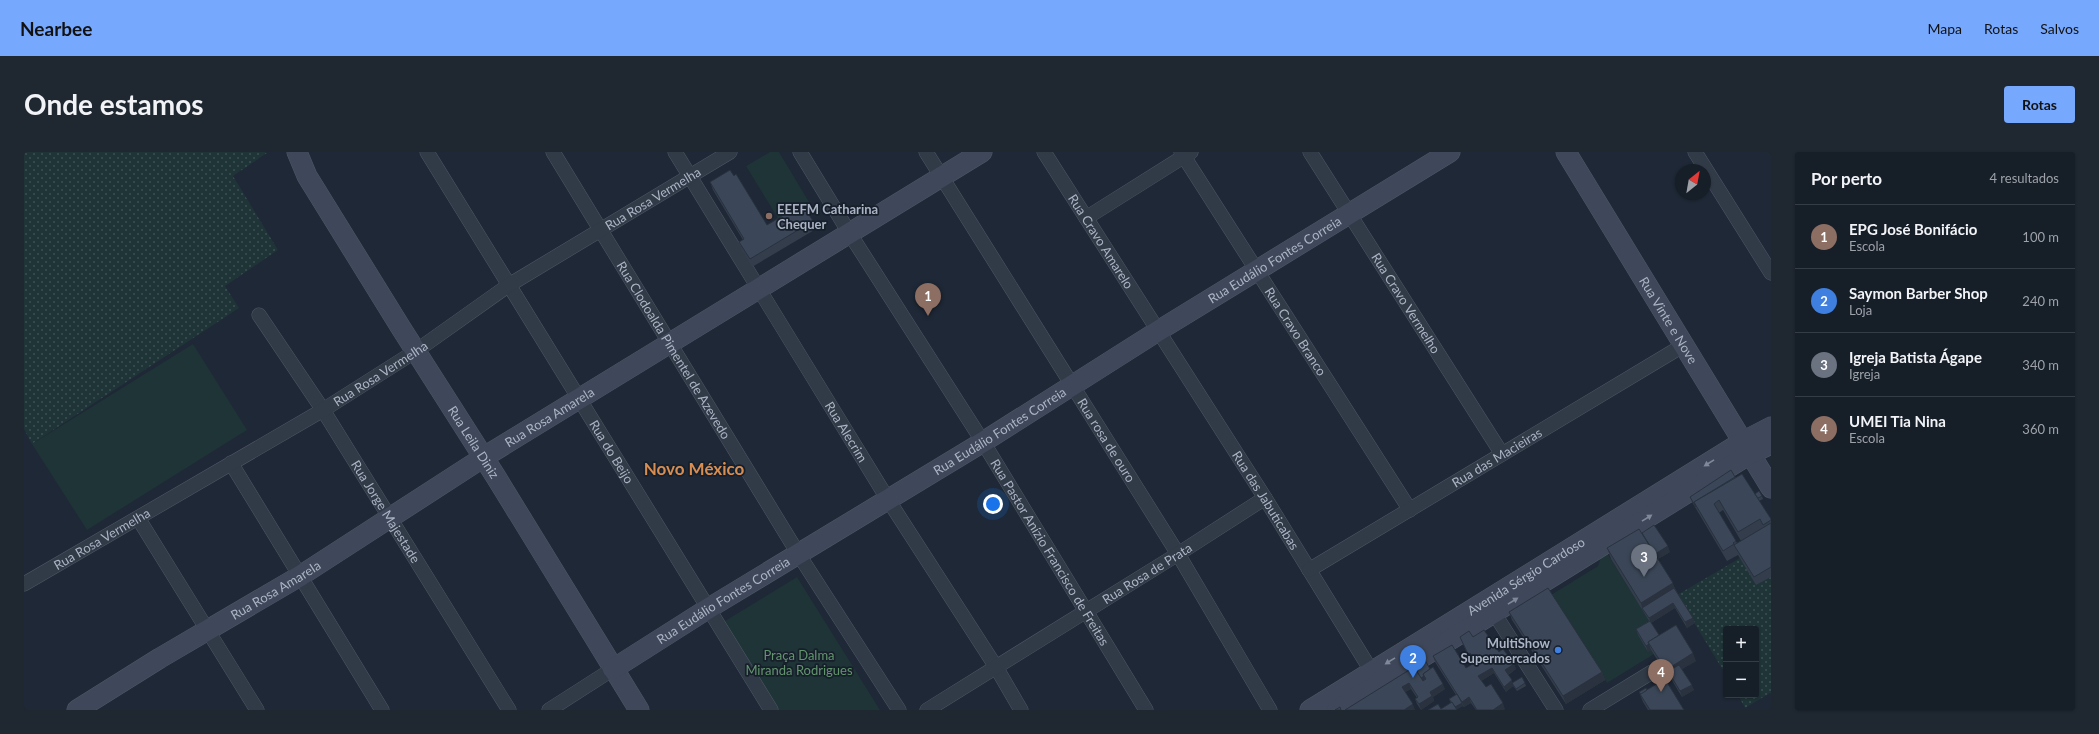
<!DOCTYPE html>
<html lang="pt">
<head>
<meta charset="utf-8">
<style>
	body { margin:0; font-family:Lato,sans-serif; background:#1f2730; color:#f1f3f6 }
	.controls { position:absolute; right:12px; bottom:12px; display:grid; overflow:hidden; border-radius:4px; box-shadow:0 1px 3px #0004 }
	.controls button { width:36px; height:36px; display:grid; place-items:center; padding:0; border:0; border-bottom:1px solid #353c45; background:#161e28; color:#f1f3f6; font:20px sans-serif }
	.compass { position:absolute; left:1651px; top:12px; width:36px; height:36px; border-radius:50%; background:#161e28; box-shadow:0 1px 3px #0004; rotate:31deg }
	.you { position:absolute; left:969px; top:352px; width:14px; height:14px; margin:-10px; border:3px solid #fff; border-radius:50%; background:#1a73e8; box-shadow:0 0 0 6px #1a73e833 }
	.badge { display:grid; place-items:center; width:26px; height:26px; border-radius:50%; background:#76a8fe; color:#fff; font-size:13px; font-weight:700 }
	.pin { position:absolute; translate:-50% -33px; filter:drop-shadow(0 1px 2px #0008) }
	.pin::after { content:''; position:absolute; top:21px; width:14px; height:12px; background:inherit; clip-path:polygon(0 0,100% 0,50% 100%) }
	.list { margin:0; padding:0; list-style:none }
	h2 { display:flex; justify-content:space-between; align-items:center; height:52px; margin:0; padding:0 16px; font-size:17px }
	h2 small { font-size:13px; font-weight:400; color:#9ea2a8 }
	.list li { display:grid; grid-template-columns:26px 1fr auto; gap:12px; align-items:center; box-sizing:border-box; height:64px; padding:0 16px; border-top:1px solid #353c45 }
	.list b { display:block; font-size:15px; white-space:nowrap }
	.list p { margin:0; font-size:13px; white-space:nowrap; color:#9ea2a8 }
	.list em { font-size:13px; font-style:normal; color:#9ea2a8 }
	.map { position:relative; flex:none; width:1747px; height:558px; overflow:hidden; border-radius:4px }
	header { display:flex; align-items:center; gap:24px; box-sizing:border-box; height:56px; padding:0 20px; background:#76a8fe; color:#111 }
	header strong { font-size:19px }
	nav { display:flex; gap:22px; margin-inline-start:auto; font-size:14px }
	.intro { display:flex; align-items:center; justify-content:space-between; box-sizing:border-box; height:96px; padding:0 24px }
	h1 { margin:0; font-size:28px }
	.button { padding:10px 18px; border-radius:4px; background:#76a8fe; color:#111; font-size:14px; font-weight:700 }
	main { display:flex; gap:24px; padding:0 24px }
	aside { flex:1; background:#161e28; border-radius:4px; box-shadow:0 1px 3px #0004 }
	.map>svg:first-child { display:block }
	.grass { fill:url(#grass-dots) }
	.green { fill:#1f3437 }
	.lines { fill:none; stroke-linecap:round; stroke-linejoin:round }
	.street-casing { stroke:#4e5765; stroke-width:15 }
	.secondary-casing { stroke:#4e5765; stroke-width:21 }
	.street { stroke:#313a47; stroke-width:14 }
	.secondary { stroke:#3f485a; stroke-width:20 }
	.wall { fill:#333d4c; fill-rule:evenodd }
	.shaded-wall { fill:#29323e }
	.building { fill:#3b4758; stroke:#29323e }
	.oneway { fill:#7f899a }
	.education-dot { fill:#8d6e63; stroke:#171f2b; stroke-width:1.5 }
	.shop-dot { fill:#3f7fe0; stroke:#171f2b; stroke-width:1.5 }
	.labels { text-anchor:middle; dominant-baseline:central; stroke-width:3.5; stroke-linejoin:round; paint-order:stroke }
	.street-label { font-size:13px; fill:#aab4c4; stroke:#171f2b }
	.poi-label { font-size:13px; font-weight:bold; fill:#aab4c4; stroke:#171f2b; text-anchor:start }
	.park-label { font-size:13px; fill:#62956e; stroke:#171f2b }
	.district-label { font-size:17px; font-weight:bold; fill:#d88e51; stroke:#171f2b }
</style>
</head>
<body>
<header>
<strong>Nearbee</strong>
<nav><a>Mapa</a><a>Rotas</a><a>Salvos</a></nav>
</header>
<div class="intro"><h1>Onde estamos</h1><a class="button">Rotas</a></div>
<main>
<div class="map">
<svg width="1747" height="558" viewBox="0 0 1747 558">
	<defs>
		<pattern id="grass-dots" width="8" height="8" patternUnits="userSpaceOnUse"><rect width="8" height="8" fill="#1f3437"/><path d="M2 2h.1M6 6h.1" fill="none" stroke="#3d4f52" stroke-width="1.8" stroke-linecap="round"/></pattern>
	</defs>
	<rect width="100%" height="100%" fill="#1e2836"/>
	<g class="grass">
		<polygon points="0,0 241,0 243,1 209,24 254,98 201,134 215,156 8,292 0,277"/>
		<polygon points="1716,406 1747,425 1747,542 1746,541 1721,556 1714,543 1732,543 1732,477 1702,477 1702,523 1653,443"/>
	</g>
	<g class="green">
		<polygon points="746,0 755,0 785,50 755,68 722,14"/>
		<polygon points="169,192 223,278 63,378 8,292"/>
		<polygon points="1583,401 1628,473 1627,498 1630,502 1583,531 1527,443 1574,414 1577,405"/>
		<polygon points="773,425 856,558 753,558 701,469"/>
	</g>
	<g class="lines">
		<defs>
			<g id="street">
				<path id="s1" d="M403,0L747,558"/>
				<path id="s2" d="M529,0L775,403L875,558"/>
				<path id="s3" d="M651,0L863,346L972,515L997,558"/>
				<path id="s4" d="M776,0L826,82L959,290L1122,558"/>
				<path id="s5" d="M902,0L1154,402L1246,558"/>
				<path id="s6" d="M1020,0L1241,346L1348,520"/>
				<path id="s7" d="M1157,0L1386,358"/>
				<path id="s8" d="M1286,0L1478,302"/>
				<polyline points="1671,0 1747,121"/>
				<polyline points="1062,66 1167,0"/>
				<path id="s9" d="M235,163L299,258L485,558"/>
				<polyline points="207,311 358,558"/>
				<polyline points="114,366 233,558"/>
				<path id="s10" d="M1285,418L1660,193"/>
				<path id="s11" d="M0,432L299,258L392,199L485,133L706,0"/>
				<polyline points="1470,461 1532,558"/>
				<polyline points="525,558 589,517"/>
				<path id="s12" d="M903,558L1154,402L1241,346"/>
				<polyline points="1566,558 1628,520"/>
			</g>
			<g id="secondary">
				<path id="s13" d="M273,0L283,24L377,176L472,325L615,558"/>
				<path id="s14" d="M1542,0L1747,336"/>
				<path id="s15" d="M589,517L685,456L959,290L1134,179L1426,0"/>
				<path id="s16" d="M53,558L136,506L276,424L460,305L958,0"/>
				<path id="s17" d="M1286,558L1718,290L1747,275"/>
				<polyline points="1313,558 1726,302 1747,292"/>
			</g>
		</defs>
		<use href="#street" class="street-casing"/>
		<use href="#secondary" class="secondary-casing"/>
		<use href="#street" class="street"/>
		<use href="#secondary" class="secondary"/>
	</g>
	<g class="wall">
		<polygon points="710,24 743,73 789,69 792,77 728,115 718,98 715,90 719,88 689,38 686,30"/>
		<path d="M1711,325L1731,342L1738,344L1739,347L1735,349L1747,367V425L1732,433L1714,403L1703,409L1668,350L1666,345ZM1699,358L1717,389L1713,391L1695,361Z"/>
		<polygon points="1618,381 1646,400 1634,407 1671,471 1663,476 1651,456 1627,471 1635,483 1672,509 1658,517 1670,538 1658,545 1646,525 1645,526 1627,498 1624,500 1614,483 1612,477 1625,469 1587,407 1583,396"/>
		<polygon points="1485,460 1578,520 1581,528 1542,552 1488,468"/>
		<polygon points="1436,485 1449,485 1475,500 1490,512 1492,517 1484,523 1488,531 1501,531 1502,534 1493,539 1489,534 1482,540 1470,521 1457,529 1462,535 1481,557 1479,558 1452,558 1447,551 1440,555 1439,554 1433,557 1417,557 1427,551 1425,547 1432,543 1411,510 1409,504 1442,516 1451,511 1448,506 1446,508"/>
		<polygon points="1406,517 1421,537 1409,545 1410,549 1397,558 1393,552 1391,547 1393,546 1387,537 1381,540 1391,558 1321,558"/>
		<polygon points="1623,538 1660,558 1624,558 1619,550 1615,540"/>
	</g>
	<g class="shaded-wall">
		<polygon points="1644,394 1646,400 1632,408 1630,403"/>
		<polygon points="1649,431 1652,441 1618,456 1617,451"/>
		<polygon points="1649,451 1651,456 1627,471 1625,466"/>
		<polygon points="1669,466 1671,471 1663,476 1661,470"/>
		<polygon points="1625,492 1627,498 1624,500 1622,494"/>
		<polygon points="1446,501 1448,506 1446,508 1444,502"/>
		<polygon points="1669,501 1672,509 1647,524 1644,519 1646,525 1645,526 1642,518"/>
		<polygon points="1490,512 1492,517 1483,523 1481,518"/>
		<polygon points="1468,516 1470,521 1456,530 1454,524"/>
		<polygon points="1578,520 1581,528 1542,552 1539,544"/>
		<polygon points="1400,524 1401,527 1398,529 1397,526"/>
		<polygon points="1488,528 1489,534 1482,540 1480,535"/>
		<polygon points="1385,531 1387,537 1380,541 1378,535"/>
		<polygon points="1419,532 1421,537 1409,545 1410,549 1397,558 1395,552 1406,540"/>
		<polygon points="1668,533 1670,538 1658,545 1656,539"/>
		<polygon points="1445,545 1447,551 1440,555 1438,550"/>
		<polygon points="1438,551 1439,554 1432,558 1431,555"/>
		<polygon points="1479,551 1481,557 1479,558 1469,558"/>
		<polygon points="1389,552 1391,558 1380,558"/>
	</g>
	<g class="building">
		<polygon points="706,18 710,24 712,22 743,73 778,52 789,69 726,107 715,90 720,87 686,30"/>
		<polygon points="1707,318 1711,325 1670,350 1672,355 1666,345"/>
		<polygon points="1718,322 1747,367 1747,368 1739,373 1736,367 1714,380 1695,348 1690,352 1712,389 1709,391 1710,392 1699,399 1670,350"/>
		<polygon points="1735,339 1738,344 1734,346 1731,342"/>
		<polygon points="1747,371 1747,415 1730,425 1710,393"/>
		<polygon points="1630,373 1644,394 1631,402 1618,381"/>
		<polygon points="1615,377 1649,431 1617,451 1583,396"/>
		<polygon points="1524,436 1578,520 1539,544 1485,460"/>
		<polygon points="1650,436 1669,466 1661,470 1649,451 1625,466 1618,456"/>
		<polygon points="1626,469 1635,483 1624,490 1625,492 1622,494 1612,477"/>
		<polygon points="1652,473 1669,501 1642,518 1624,490"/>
		<polygon points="1460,478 1475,500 1479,497 1490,512 1481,518 1488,528 1480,535 1468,516 1454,524 1462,535 1467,532 1479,551 1469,558 1453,558 1445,545 1438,550 1409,504 1428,493 1442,516 1452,510 1446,501 1444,502 1436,485 1445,479 1449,485"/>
		<polygon points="1401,508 1406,517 1399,522 1400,524 1397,526 1390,515"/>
		<polygon points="1655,513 1668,533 1656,539 1644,519"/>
		<polygon points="1390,515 1399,529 1402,527 1399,522 1409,515 1419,532 1406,540 1408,544 1395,552 1391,547 1394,545 1385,531 1378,535 1389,552 1380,558 1321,558"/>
		<polygon points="1498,525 1501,531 1492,537 1488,531"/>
		<polygon points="1641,527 1660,558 1626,558 1616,542"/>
		<polygon points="1622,536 1623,538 1617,542 1615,540"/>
		<polygon points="1433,542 1438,551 1431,555 1425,547"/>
		<polygon points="1428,550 1433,558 1404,558 1414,552 1417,557"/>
		<polygon points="1316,555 1317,558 1311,558"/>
	</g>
	<defs><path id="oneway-solid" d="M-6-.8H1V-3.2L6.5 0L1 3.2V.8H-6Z"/></defs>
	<g class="oneway">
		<use href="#oneway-solid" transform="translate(1685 311) rotate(148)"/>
		<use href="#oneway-solid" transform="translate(1623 366) rotate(-32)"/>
		<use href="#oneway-solid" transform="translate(1489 449) rotate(-32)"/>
		<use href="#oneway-solid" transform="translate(1366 509) rotate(148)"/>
	</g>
	<circle class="education-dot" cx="745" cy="64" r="4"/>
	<circle class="shop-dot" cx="1534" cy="498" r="4"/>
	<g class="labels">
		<g class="street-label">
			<text stroke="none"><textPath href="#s11" startOffset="738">Rua Rosa Vermelha</textPath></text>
			<text stroke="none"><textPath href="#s6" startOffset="106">Rua Cravo Amarelo</textPath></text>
			<text stroke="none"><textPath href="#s15" startOffset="778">Rua Eudálio Fontes Correia</textPath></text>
			<text stroke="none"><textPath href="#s8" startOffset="179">Rua Cravo Vermelho</textPath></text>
			<text stroke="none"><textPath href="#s14" startOffset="197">Rua Vinte e Nove</textPath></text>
			<text stroke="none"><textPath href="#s7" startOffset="213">Rua Cravo Branco</textPath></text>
			<text stroke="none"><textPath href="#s2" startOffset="232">Rua Clodoalda Pimentel de Azevedo</textPath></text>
			<text stroke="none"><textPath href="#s11" startOffset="414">Rua Rosa Vermelha</textPath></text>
			<text stroke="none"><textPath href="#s16" startOffset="556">Rua Rosa Amarela</textPath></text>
			<text stroke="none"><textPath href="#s15" startOffset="454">Rua Eudálio Fontes Correia</textPath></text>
			<text stroke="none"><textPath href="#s3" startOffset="328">Rua Alecrim</textPath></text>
			<text stroke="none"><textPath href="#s5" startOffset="340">Rua rosa de ouro</textPath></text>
			<text stroke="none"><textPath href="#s13" startOffset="340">Rua Leila Diniz</textPath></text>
			<text stroke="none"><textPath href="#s1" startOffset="352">Rua do Beijo</textPath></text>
			<text stroke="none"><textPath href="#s10" startOffset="219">Rua das Macieiras</textPath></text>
			<text stroke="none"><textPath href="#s6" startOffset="413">Rua das Jabuticabas</textPath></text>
			<text stroke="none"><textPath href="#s9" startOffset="234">Rua Jorge Majestade</textPath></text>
			<text stroke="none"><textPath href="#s11" startOffset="90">Rua Rosa Vermelha</textPath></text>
			<text stroke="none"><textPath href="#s4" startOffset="472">Rua Pastor Anízio Francisco de Freitas</textPath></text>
			<text stroke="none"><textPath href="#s12" startOffset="259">Rua Rosa de Prata</textPath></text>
			<text stroke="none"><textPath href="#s17" startOffset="254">Avenida Sérgio Cardoso</textPath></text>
			<text stroke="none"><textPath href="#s16" startOffset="232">Rua Rosa Amarela</textPath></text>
			<text stroke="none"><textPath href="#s15" startOffset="130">Rua Eudálio Fontes Correia</textPath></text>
		</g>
		<g class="poi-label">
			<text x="753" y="57">EEEFM Catharina<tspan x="753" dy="15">Chequer</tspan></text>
			<text x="1526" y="491" text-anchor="end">MultiShow<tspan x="1526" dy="15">Supermercados</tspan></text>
		</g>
		<g class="park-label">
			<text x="775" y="503">Praça Dalma<tspan x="775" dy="15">Miranda Rodrigues</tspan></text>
		</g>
		<g class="district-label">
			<text x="670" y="316">Novo México</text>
		</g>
	</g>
</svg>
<div class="controls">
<button>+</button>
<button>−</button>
</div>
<svg class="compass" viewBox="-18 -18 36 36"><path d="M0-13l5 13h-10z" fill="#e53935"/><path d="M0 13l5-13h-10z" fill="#9ea2a8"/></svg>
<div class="you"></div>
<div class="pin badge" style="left:904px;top:164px;background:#8d6e63">1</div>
<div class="pin badge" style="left:1389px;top:526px;background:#3f7fe0">2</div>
<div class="pin badge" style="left:1620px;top:425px;background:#6b7280">3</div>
<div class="pin badge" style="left:1637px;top:540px;background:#8d6e63">4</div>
</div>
<aside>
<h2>Por perto<small>4 resultados</small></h2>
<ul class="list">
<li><span class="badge" style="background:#8d6e63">1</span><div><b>EPG José Bonifácio</b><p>Escola</p></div><em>100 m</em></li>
<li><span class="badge" style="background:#3f7fe0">2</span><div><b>Saymon Barber Shop</b><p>Loja</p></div><em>240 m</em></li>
<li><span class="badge" style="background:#6b7280">3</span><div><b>Igreja Batista Ágape</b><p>Igreja</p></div><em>340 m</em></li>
<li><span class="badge" style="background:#8d6e63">4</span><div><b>UMEI Tia Nina</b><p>Escola</p></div><em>360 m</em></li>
</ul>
</aside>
</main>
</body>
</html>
